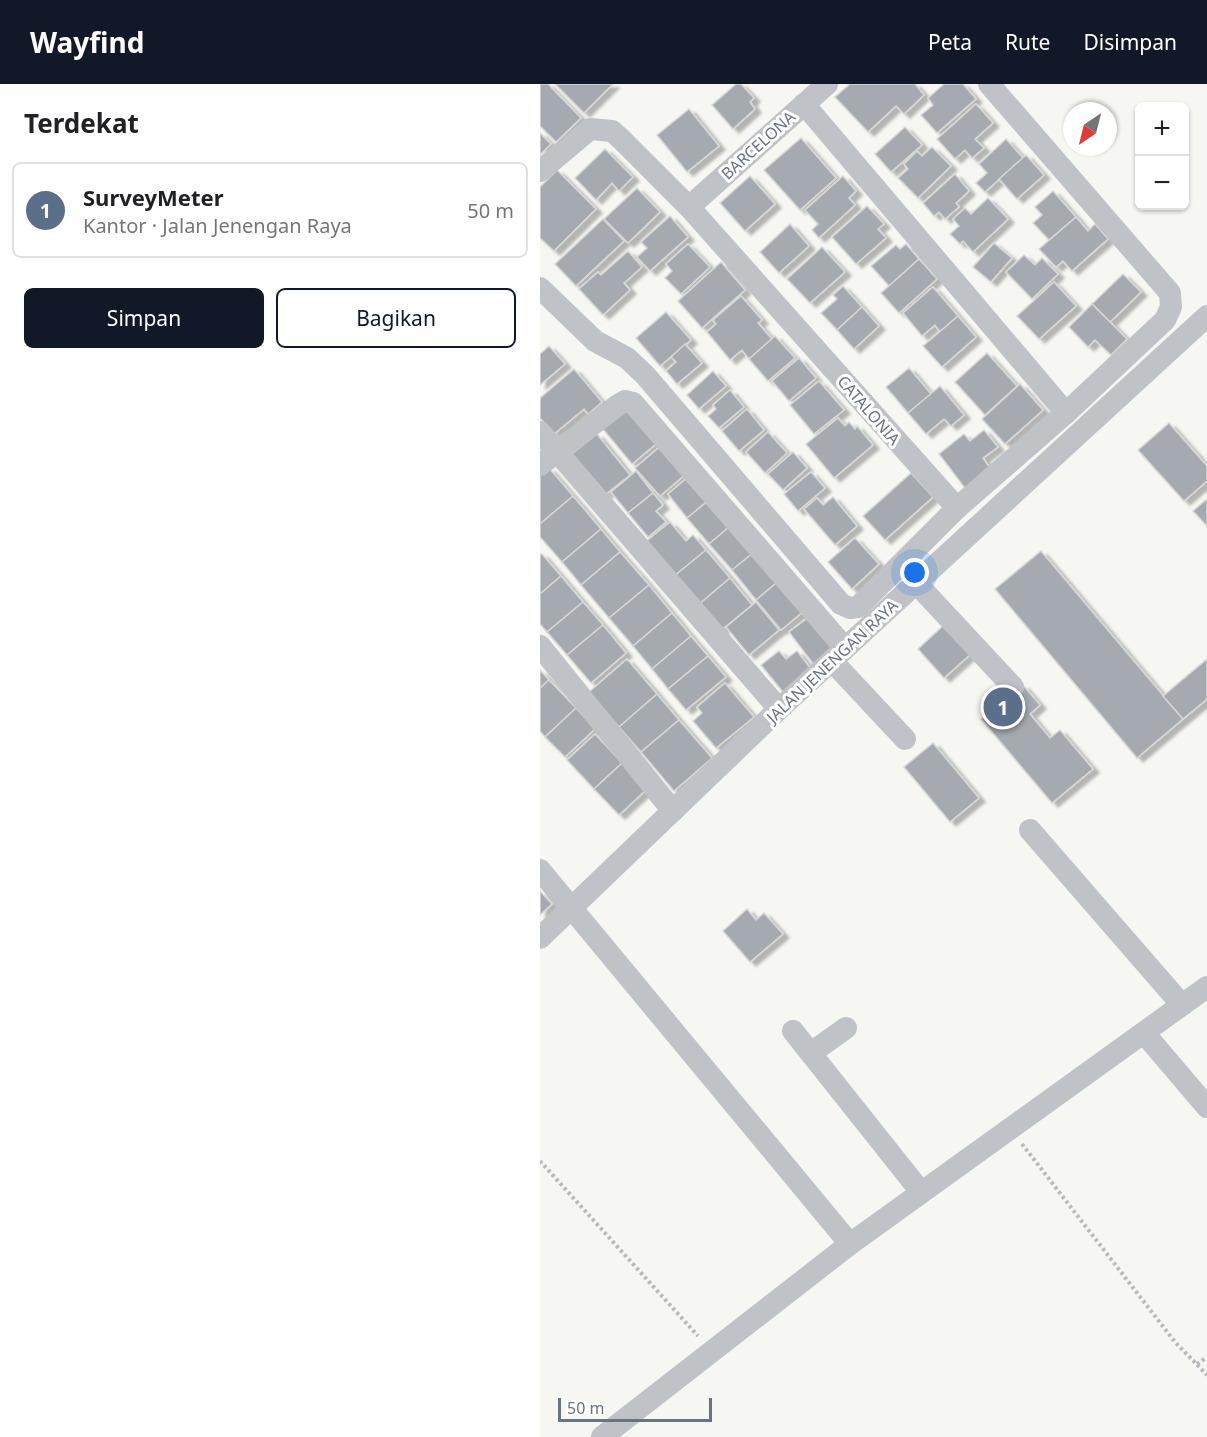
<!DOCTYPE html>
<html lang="id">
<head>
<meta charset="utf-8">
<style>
	body { margin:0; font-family:"Noto Sans",sans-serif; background:#f2f2f2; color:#202124 }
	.controls { position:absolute; right:18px; top:18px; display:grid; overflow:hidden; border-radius:9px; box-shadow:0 2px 4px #0004 }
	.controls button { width:54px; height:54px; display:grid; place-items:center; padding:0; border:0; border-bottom:2px solid #e0e0e0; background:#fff; color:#202124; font:30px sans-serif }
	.compass { position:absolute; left:523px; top:18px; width:54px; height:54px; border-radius:50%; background:#fff; box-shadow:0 2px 4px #0004; rotate:215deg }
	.scale { position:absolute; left:18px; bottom:15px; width:154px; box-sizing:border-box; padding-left:6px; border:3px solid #687480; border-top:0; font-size:16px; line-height:21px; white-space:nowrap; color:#687480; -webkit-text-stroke:4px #fff; paint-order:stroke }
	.you { position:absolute; left:375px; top:489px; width:21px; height:21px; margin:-15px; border:4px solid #fff; border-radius:50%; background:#1a73e8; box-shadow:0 0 0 9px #1a73e833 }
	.badge { display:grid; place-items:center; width:39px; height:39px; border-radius:50%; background:#111827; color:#fff; font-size:20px; font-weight:700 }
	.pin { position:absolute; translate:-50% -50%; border:3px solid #fff; box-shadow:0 2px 6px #0006 }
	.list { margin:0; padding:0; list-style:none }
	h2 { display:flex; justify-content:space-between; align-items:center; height:78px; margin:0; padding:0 24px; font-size:26px }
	h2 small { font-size:20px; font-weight:400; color:#757577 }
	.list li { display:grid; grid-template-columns:39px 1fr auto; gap:18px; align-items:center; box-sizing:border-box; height:96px; margin:0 12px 12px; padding:0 12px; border:2px solid #e0e0e0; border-radius:9px }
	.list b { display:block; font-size:22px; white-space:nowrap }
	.list p { margin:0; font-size:20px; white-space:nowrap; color:#757577 }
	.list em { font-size:20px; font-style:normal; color:#757577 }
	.actions { display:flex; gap:12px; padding:18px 24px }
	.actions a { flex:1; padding:14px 0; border:2px solid #111827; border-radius:9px; text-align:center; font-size:21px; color:#111827 }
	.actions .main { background:#111827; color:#fff }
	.map { position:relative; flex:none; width:667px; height:1353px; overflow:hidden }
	header { display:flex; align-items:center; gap:36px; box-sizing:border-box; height:84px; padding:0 30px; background:#111827; color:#fff }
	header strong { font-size:28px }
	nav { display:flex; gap:33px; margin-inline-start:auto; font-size:21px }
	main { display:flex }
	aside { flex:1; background:#fff }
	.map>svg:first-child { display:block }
	.building { fill:#a4aab0; stroke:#d7d7d5; stroke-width:1.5; filter:url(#shadow) }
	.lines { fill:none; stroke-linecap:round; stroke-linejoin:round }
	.path { stroke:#b7babc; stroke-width:4; stroke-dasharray:3 3; stroke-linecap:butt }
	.minor { stroke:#bfc2c6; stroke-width:22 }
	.labels { text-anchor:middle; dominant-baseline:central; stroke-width:6; stroke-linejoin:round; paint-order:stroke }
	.street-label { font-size:16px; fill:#687480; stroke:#fff }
</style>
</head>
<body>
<header>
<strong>Wayfind</strong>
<nav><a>Peta</a><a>Rute</a><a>Disimpan</a></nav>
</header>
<main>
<aside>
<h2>Terdekat<small></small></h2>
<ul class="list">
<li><span class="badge" style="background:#5c6f8a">1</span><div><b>SurveyMeter</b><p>Kantor · Jalan Jenengan Raya</p></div><em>50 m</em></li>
</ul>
<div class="actions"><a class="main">Simpan</a><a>Bagikan</a></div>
</aside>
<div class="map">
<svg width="667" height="1353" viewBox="0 0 667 1353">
	<defs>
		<filter id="shadow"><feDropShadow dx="6" dy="4" stdDeviation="1.5" flood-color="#0004"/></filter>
	</defs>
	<rect width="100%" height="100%" fill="#f6f6f3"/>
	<g class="building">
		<polygon points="0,0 8,0 41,34 16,58 0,42"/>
		<polygon points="15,0 73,0 44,29"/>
		<polygon points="196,0 201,0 214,14 210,18 215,25 193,45 172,21"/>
		<polygon points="310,0 375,0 384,11 364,30 356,22 328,48 295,13"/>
		<polygon points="404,0 423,0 436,15 397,49 381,31 393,21 388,14"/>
		<polygon points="436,20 453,39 435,55 444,64 432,74 425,66 415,75 397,55"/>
		<polygon points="149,25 179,62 147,88 117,51"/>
		<polygon points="365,43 382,61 351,88 335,70"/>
		<polygon points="0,49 11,60 0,71"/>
		<polygon points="261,54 296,94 260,126 224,86"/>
		<polygon points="466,55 483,74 445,108 436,99 447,89 439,80"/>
		<polygon points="392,63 411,82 378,114 358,94 368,85 364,80 377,67 382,72"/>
		<polygon points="65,65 93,93 79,107 72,99 56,116 35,94"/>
		<polygon points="486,71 504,91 477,115 459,95"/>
		<polygon points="17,86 56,125 14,167 0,154 0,103"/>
		<polygon points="415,90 429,107 416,119 419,123 405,135 399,128 394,132 383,119"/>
		<polygon points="210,92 235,120 205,147 180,119"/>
		<polygon points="303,92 316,107 309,114 315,121 279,154 272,146 278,140 265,126"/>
		<polygon points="97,104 120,128 88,159 64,135"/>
		<polygon points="513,107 536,133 509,156 493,139 502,131 495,123"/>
		<polygon points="448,114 468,135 433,168 423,157 420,160 410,150 419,142 413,135 425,124 431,130"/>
		<polygon points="327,122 344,140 338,145 346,154 316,180 292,153"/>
		<polygon points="130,132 148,153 110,187 97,173 107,164 101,158"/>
		<polygon points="536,133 548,147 555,140 568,155 532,187 523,177 516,183 499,165"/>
		<polygon points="63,135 84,157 36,202 15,180"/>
		<polygon points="250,140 269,162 239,189 220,168"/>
		<polygon points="454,159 472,174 451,198 433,183"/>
		<polygon points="148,160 170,183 141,210 125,194 132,187 126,180"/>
		<polygon points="366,160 379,175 349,202 331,182 356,161 360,165"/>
		<polygon points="282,163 305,188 270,219 247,195"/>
		<polygon points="88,167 102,183 84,199 90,206 63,231 39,205 58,188 61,191"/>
		<polygon points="484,171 495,181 502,174 518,190 492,215 466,188"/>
		<polygon points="379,175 397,195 359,229 341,209"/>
		<polygon points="181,178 205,206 162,244 138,217"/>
		<polygon points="583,190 601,208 570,238 552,220"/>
		<polygon points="514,198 536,222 499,255 477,232"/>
		<polygon points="303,202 322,223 297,246 281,229 297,215 293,211"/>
		<polygon points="393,203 418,232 400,248 395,241 382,252 363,229"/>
		<polygon points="201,212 222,236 218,239 232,255 209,275 202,266 190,276 167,248 176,240 173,236"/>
		<polygon points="552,220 587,255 571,271 555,256 548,263 529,243"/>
		<polygon points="322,223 339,242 314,265 297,246"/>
		<polygon points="126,228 151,256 120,282 96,254"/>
		<polygon points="418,232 436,253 402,283 383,262"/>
		<polygon points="235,252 255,274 228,297 209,275"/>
		<polygon points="145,260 162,279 137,300 126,287 136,278 131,273"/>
		<polygon points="9,262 25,280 0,301 0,270"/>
		<polygon points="447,269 477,302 445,331 415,298"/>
		<polygon points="259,274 276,294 249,317 232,297"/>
		<polygon points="369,284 391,310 368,329 346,303"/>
		<polygon points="34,285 62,318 48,330 44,325 14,350 0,334 0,314"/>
		<polygon points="173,287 186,302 159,325 147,311"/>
		<polygon points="279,297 304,326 274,350 250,321"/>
		<polygon points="480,300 503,326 465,360 442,335"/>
		<polygon points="400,302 424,331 411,342 404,335 386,350 368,329"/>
		<polygon points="190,306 204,323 179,344 168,332 176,325 173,321"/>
		<polygon points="87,325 116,360 92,380 63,345"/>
		<polygon points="207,325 224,346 199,367 182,347"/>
		<polygon points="298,334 305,342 309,338 315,345 317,342 333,361 294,394 266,360"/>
		<polygon points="629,339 667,382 667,397 644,417 598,366"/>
		<polygon points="444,346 458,363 443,374 450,384 425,404 399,370 424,350 430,357"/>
		<polygon points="228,348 247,369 225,389 206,368"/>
		<polygon points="57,350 90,391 66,410 28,373"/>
		<polygon points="123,360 147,389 120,412 95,384"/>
		<polygon points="253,368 267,384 243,406 228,390"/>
		<polygon points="9,384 33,412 0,440 0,391"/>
		<polygon points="96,387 113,409 88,429 71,408"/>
		<polygon points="154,388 174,412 147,434 128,410"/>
		<polygon points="271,388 285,404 258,427 244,410"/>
		<polygon points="371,389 393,413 345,456 323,432"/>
		<polygon points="113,409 123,421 116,427 126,438 108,453 88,429"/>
		<polygon points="33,412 61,445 22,478 0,453 0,440"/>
		<polygon points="174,412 195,438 169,460 147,434"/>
		<polygon points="293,413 317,442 295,461 264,425 277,414 283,421"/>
		<polygon points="667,415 667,442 653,427"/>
		<polygon points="130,438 146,457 153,451 166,466 133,493 104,459"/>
		<polygon points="195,438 218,465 192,486 169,460"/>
		<polygon points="61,445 80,468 41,501 22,478"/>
		<polygon points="315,454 339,480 312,505 288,478"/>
		<polygon points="218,465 242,494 216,516 192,486"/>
		<polygon points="166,466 190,494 157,522 133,493"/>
		<polygon points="501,467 643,635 597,674 455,505"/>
		<polygon points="80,468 109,501 69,534 41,501"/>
		<polygon points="2,470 21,492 0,510 0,471"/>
		<polygon points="21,492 43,518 7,548 0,540 0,510"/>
		<polygon points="190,494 212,521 179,548 157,522"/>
		<polygon points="240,496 265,526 241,546 216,516"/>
		<polygon points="109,501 132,529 93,562 69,534"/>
		<polygon points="43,518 63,541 27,571 7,548"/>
		<polygon points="216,518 239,546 209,571 186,543"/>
		<polygon points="132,529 151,552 112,585 93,562"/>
		<polygon points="273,530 298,563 274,581 249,548"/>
		<polygon points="405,540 432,569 404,594 378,565"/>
		<polygon points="63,541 86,569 51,599 27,571"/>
		<polygon points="151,552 168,572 128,605 112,585"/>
		<polygon points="239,567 246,575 257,567 271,585 243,608 221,581"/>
		<polygon points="168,572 186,593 146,626 128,605"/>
		<polygon points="87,575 117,610 79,643 49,608"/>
		<polygon points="667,575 667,615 643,635 623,612"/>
		<polygon points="0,586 9,596 0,604"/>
		<polygon points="9,596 36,624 5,653 0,647 0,604"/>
		<polygon points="185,599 214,633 176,664 153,637 162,629 157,623"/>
		<polygon points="483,601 500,621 490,630 510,654 520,646 553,685 512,719 441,635"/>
		<polygon points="117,610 139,636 101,668 79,643"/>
		<polygon points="36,624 55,645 25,673 5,653"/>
		<polygon points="139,636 172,674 134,707 101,668"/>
		<polygon points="55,650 82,679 54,705 27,676"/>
		<polygon points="393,659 439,714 410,738 364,683"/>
		<polygon points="82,679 107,705 79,731 54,705"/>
		<polygon points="0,807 12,820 0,831"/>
		<polygon points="207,825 216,836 224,829 243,850 210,878 183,847"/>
	</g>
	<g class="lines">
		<g class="path">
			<polyline points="482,1060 635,1258 667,1291"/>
			<polyline points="0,1077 158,1252"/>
			<polyline points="657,1280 667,1273"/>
		</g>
		<g class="minor">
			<polyline points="264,20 526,329"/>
			<polyline points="0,87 50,45 72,47 81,55 149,123 417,424"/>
			<polyline points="149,123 287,0"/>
			<polyline points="0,204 55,257 87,274 105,291 301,520 310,524 318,523 417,424 526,329 625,236 631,223 630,209 449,0"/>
			<polyline points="0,348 239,625"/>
			<polyline points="0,381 78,321 85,317 93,319 305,564"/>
			<polyline points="377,500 473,603"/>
			<polyline points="0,562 133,727"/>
			<polyline points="292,577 365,655"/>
			<polyline points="490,746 642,921"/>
			<polyline points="0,786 310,1160"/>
			<polyline points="0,854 239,625 667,232"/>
			<polyline points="253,947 381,1108"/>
			<polyline points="604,949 667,1023"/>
			<polyline points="271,969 306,944"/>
			<polyline points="62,1353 310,1160 667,903"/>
		</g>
	</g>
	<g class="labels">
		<g class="street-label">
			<text transform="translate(218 61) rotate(-42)">BARCELONA</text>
			<text transform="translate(329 326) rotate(49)">CATALONIA</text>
			<text transform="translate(292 577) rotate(-43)">JALAN JENENGAN RAYA</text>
		</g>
	</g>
</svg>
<div class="controls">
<button>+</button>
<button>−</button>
</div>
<svg class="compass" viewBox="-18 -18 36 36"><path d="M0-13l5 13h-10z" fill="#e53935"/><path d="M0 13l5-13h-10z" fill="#757577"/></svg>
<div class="scale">50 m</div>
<div class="you"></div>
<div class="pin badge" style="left:463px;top:623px;background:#5c6f8a">1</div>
</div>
</main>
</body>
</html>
